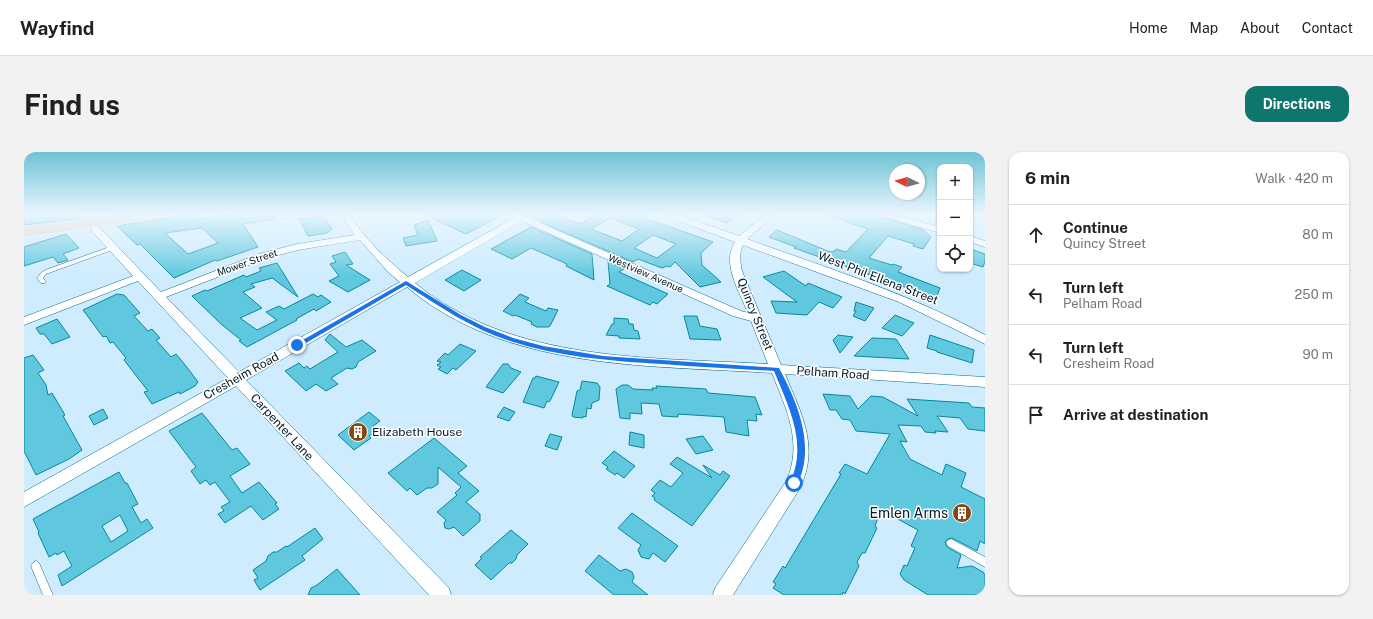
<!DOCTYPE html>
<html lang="en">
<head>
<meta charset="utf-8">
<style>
	body { margin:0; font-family:"Public Sans",sans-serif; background:#f2f2f2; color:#202124 }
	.controls { position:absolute; right:12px; top:12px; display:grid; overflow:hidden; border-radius:8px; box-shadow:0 1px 3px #0004 }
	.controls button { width:36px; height:36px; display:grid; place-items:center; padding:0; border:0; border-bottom:1px solid #e0e0e0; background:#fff; color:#202124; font:20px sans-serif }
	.compass { position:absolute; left:865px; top:12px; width:36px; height:36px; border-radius:50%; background:#fff; box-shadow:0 1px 3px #0004; rotate:275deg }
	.stop { position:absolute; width:12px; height:12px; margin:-9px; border:3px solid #1a73e8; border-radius:50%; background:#fff }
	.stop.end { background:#1a73e8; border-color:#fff; box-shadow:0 1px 4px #0008 }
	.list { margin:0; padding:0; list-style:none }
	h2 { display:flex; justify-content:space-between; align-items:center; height:52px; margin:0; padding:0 16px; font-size:17px }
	h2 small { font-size:13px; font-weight:400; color:#757577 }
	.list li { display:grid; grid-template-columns:26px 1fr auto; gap:12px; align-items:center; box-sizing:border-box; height:60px; padding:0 16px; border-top:1px solid #e0e0e0 }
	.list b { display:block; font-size:15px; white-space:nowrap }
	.list p { margin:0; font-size:13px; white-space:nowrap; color:#757577 }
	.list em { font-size:13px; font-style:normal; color:#757577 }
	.icon { flex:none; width:22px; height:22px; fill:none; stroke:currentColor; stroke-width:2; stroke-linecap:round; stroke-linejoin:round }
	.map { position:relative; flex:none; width:961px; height:443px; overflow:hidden; border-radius:12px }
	header { display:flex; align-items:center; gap:24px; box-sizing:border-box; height:56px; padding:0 20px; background:#fff; border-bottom:1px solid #e0e0e0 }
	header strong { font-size:19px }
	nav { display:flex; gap:22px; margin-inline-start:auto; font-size:14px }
	.intro { display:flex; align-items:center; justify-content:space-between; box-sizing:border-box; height:96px; padding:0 24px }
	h1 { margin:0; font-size:28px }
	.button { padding:10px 18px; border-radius:12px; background:#0f766e; color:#fff; font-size:14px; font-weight:700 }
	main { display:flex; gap:24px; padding:0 24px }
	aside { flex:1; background:#fff; border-radius:12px; box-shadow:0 1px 3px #0004 }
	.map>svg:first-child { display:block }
	.building { fill:#60c8de; stroke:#03889c; fill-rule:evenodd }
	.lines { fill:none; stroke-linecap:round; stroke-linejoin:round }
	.service-casing { stroke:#046990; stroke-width:1 }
	.minor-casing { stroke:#046990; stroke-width:1 }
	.primary-casing { stroke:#fff; stroke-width:1 }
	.service { fill:#fff; fill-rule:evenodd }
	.minor { fill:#fff; fill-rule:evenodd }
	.primary { fill:#f2cbb3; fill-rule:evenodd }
	.route { fill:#1a73e8 }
	.labels { text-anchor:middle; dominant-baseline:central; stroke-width:3; stroke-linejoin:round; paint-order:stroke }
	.far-street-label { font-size:10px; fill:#011a26; stroke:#fff }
	.street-label { font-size:12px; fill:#011a26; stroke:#fff }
	.poi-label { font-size:12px; fill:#011a26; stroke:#fff; text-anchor:start }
	.near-poi-label { font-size:14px; fill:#011a26; stroke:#fff; text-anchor:end }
</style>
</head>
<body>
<header>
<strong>Wayfind</strong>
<nav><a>Home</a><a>Map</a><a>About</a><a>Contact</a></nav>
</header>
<div class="intro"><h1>Find us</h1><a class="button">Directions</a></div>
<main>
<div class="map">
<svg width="961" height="443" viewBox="0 0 961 443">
	<rect width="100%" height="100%" fill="#ceecfe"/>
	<g class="building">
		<polygon points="0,62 55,62 55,67 0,73"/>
		<path d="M169,62L168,68L215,62H251V67L219,72L234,95L193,109L191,108L150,126L116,92L113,93L93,74ZM178,76L194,91L164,102L141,81Z"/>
		<polygon points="399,62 480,62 442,82"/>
		<path d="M502,62H529L556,72L574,62H613L622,65L621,66L689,90L677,101L678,113L697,130L676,135L651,110L646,115L643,114L638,116L614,107L609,110L517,70L518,69ZM586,66L615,77L598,89L567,77ZM629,83L652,92L633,106L610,96Z"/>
		<polygon points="680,62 715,62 703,71 680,63"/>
		<polygon points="803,62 833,62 850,67 851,62 855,62 857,65 899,78 907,85 899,97 889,94 890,92 864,84 845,106 868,113 869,112 878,115 874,120 916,136 912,146 787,102 770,96 772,95 745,85 753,78 806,100 811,99 812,97 822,100 844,77 803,63"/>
		<polygon points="300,65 308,77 303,81 284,84 275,67"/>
		<polygon points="404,68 413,89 382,94 379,86 394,83 390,73"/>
		<polygon points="507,75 568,102 570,128 542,114 543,112 507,96 488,107 467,97"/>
		<polygon points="42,82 55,96 39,102 44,108 34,111 29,105 0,114 0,95"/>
		<polygon points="946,97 961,102 961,110 959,115 946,111"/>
		<polygon points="321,100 329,112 322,113 346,128 324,140 305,129 315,124 306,112 312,110 308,104"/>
		<polygon points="584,109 600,117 595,120 644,142 633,152 629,150 626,153 583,134 586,132"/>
		<polygon points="253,111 274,145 248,126 227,132 231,135 219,140 238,156 216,166 233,178 253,168 242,160 255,154 260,157 289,142 294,145 297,143 307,150 292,159 290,157 272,167 273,168 223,195 215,189 217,188 197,172 168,144 181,138 183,139 220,123 222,125 237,119 235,116"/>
		<polygon points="438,118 457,128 440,139 421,128"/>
		<polygon points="760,119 782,134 784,131 818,145 809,156 795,150 783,163 752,161 747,149 773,150 739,125"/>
		<polygon points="93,142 100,143 116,161 110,164 124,179 128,177 136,186 132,188 147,205 152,202 162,214 174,230 171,234 156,242 155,240 128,252 120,240 124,239 100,208 102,206 89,190 86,191 82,184 79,185 59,158"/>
		<polygon points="496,142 505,146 501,150 522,159 524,156 534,158 526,174 524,175 513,175 507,172 508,170 491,163 489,164 479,159"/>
		<polygon points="832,150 850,156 841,169 829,164 832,159 830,159"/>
		<polygon points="871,163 890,171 878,184 858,176"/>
		<polygon points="660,164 673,164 676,174 693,177 697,188 666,187"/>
		<polygon points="590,166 604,167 605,172 609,172 610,178 614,179 616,187 595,186 595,184 582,183 588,172 590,172"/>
		<polygon points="33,167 46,185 28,192 20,182 16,182 12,176"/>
		<polygon points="306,182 322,195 338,188 352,199 334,210 332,215 328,217 323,216 307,226 314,232 302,239 292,232 282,239 261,219 275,211 280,216 283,214 286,217 314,200 301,188"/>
		<polygon points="814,183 829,185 816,201 809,188"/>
		<polygon points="906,183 950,198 948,211 913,200 913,199 903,196"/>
		<polygon points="848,186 872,187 885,207 830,204"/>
		<polygon points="436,192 452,199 432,218 429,216 423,222 414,217 417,215 413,213 417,210 413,209 421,201 424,203"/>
		<polygon points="9,203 20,218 14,221 22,233 24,243 28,241 41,263 39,264 58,298 45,307 12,323 0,299 0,206"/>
		<polygon points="479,212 484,212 487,216 497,220 479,241 462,235"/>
		<polygon points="512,224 535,230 527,247 525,250 523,249 520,256 499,250 509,226 511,226"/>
		<polygon points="558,229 573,231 576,235 575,248 568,251 567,257 563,256 562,265 559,264 559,266 549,265 548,263 553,239 556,238"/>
		<polygon points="598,233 604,233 609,237 629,238 628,236 633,236 632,234 682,237 684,241 731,245 738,263 732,262 733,269 723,268 725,284 702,280 700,265 654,262 654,265 638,264 635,252 617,251 618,262 606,261 606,267 596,266 592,237"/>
		<polygon points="799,242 826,244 834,257 847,244 859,245 894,264 883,247 945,251 948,255 961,256 961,279 944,277 936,266 913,264 924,280 911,279 912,281 901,280 897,274 874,273 883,290 876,289 886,307 918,323 922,312 942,321 937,335 961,347 961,392 956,389 953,399 928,386 924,387 921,390 923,395 937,403 933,416 948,414 959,420 961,423 961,443 904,443 880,428 876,422 880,413 883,414 891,396 887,394 894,378 857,358 851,374 853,376 841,401 838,401 833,410 835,414 821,442 819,440 818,443 760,443 749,436 752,432 749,430 759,414 761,416 768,404 817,322 815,321 821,312 843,322 866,282 832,279 826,268 818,267 812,258 806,258"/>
		<polygon points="480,255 491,260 485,269 473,265"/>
		<polygon points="79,257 84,266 70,273 65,264"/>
		<polygon points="345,260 356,269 349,274 353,278 345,284 347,286 330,298 314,283"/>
		<polygon points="178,261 208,298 213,296 226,312 206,324 218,341 235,330 253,351 251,352 255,357 239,368 227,354 201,371 194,362 200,359 197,355 206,350 191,330 186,333 182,328 176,332 167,319 172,315 145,279"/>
		<polygon points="606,280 620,283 620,296 605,293"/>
		<polygon points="526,282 538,285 533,298 521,294"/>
		<polygon points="679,284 689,298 672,302 662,287"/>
		<polygon points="410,286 443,314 434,321 455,339 442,350 456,362 456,369 439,384 430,375 425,377 421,376 420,371 422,368 413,360 433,343 431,341 437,335 414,315 414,332 408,336 403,336 393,343 386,336 383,339 364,321"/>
		<polygon points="590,299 611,314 600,326 593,321 591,323 582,317 584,315 578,311"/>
		<polygon points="653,305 688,326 679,313 696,323 699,319 706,324 668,374 630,348 631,346 628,344 631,341 627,338 636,328 647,335 659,321 646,312"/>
		<path d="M95,320L101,331H103L114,352L108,355L117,371L123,367L129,376L38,434L34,423L48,414L40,399L33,403L32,401L25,405L14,381L15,380L9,367ZM96,363L104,379L87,390L78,374Z"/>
		<polygon points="608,361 654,394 641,410 629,401 625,407 617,405 614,398 617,393 594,376"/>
		<polygon points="291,376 299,387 278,404 281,408 236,438 230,428 234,426 229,418 242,409 244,404 249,400 253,400 262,394 263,395"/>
		<polygon points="487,378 504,392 493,403 492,407 488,411 485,411 467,428 451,413 458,406 456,405"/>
		<polygon points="575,403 596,419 602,417 608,420 610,425 608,430 624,443 590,443 561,419"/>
		<polygon points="313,417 336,443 284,443 287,436 293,433"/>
	</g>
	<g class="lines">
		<defs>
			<g id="service">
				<path d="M257,62H261V64C276,66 291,60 305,62L303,63L266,67L257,66Z"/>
				<polygon points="89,94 92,96 91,97 22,122 19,126 22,130 21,131 17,131 13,126 18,120 24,117"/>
				<polygon points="927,387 961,405 961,415 924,394 922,391 924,388"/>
				<polygon points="12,409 15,411 29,443 19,443 7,414 9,411"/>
			</g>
			<g id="minor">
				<path d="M317,62H325C340,86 362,107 384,125L490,66L486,62H496L717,159L724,161C716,141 697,111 711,90L642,64L641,62H652L715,84L743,62H752L723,87C803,116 886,142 961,183V192L875,150L719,93C715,102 716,109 718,119L757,213L961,225V235L761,222C777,261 796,294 776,336L709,443H689L691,436L763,328C779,289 762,257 748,221C626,213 482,219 383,135L222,228L425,436L427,443H405L212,234L0,355V340L204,226L114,129L0,173V165L109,124L67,78L64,70L66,68H72L75,75L137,140L235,102L273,92L331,83ZM498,69L709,164L727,169L744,212C626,205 488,211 391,131ZM336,88L364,120L376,130L215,220L142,145L243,106L274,98Z"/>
				<polygon points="856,62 868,62 916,75 916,81 857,64"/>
				<polygon points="946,84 961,89 961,95 946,90"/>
			</g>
			<polygon id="primary" points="106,62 143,62 141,65 136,66 0,85 0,75"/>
		</defs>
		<use href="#service" class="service-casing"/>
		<use href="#minor" class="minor-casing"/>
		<use href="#primary" class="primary-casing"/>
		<use href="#service" class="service"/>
		<use href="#minor" class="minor"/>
		<use href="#primary" class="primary"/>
	</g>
	<linearGradient id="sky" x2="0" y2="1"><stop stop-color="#6dc3d5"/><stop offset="0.5" stop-color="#e9f6ff"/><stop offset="1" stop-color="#e9f6ff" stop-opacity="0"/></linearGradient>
	<rect width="961" height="124" fill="url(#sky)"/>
	<path class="route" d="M382,129L437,163L461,175L489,186L519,194L579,204L755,216C774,251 792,295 773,333H767L766,331C784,291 765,256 750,219C713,217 676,215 638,212C587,209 535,205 486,189C448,177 415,154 382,133L275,195L270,193Z"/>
	<defs>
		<symbol id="building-disc" viewBox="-11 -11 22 22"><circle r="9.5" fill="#874511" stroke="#fff"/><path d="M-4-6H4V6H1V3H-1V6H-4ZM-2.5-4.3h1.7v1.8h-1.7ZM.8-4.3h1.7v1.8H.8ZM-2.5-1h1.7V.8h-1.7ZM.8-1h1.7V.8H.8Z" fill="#fff"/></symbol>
	</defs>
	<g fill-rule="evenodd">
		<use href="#building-disc" x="323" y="269" width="22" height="22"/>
		<use href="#building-disc" x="927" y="350" width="22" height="22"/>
	</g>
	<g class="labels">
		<g class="far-street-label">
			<text transform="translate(223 110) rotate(-19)">Mower Street</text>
			<text transform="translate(622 121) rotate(24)">Westview Avenue</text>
		</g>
		<g class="street-label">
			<text transform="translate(854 126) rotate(21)">West Phil Ellena Street</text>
			<text transform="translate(731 162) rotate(68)">Quincy Street</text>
			<text transform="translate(809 221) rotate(4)">Pelham Road</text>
			<text transform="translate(217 224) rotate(-29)">Cresheim Road</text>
			<text transform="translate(258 275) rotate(47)">Carpenter Lane</text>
		</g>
		<g class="poi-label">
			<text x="348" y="280">Elizabeth House</text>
		</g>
		<g class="near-poi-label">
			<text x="924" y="361">Emlen Arms</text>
		</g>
	</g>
</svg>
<div class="controls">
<button>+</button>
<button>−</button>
<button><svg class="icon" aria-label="locate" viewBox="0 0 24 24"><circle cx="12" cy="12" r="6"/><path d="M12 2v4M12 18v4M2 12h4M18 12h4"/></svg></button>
</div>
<svg class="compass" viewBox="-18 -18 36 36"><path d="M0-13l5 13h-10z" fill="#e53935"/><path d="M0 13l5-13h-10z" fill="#757577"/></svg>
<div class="stop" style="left:770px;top:331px"></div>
<div class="stop end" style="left:273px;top:193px"></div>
</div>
<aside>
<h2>6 min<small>Walk · 420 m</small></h2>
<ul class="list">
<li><svg class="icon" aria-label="ahead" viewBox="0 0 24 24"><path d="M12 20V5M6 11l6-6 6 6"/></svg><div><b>Continue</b><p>Quincy Street</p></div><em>80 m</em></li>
<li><svg class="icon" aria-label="left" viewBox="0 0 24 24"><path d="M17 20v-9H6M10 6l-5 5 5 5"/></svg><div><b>Turn left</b><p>Pelham Road</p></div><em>250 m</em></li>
<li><svg class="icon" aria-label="left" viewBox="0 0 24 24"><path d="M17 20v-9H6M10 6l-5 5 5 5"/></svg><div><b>Turn left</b><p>Cresheim Road</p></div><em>90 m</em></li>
<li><svg class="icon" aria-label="arrive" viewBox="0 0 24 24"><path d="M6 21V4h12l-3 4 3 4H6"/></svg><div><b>Arrive at destination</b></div></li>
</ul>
</aside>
</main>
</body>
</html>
